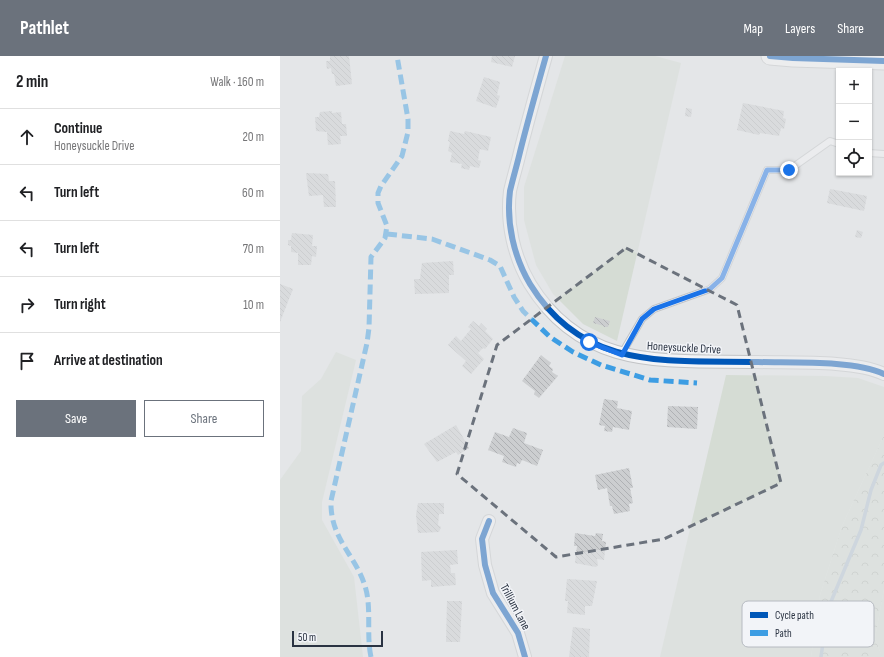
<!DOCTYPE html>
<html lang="en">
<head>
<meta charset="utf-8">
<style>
	body { margin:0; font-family:"Sofia Sans Condensed",sans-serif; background:#f2f2f2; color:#202124 }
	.controls { position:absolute; right:12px; top:12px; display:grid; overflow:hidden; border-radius:0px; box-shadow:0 1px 3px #0004 }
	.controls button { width:36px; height:36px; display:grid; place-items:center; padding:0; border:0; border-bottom:1px solid #e0e0e0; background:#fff; color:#202124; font:20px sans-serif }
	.scale { position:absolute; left:12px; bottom:10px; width:91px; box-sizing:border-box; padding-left:4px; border:2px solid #2a3342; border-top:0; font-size:11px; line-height:14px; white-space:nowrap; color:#2a3342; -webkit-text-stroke:3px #f2f4f8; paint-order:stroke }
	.stop { position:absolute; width:12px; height:12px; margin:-9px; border:3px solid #1a73e8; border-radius:50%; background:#fff }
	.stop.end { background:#1a73e8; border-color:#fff; box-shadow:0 1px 4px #0008 }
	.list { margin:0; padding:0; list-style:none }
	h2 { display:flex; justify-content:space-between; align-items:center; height:52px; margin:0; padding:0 16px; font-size:17px }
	h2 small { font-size:13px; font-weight:400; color:#757577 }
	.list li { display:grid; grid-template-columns:26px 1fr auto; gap:12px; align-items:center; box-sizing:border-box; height:56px; padding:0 16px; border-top:1px solid #e0e0e0 }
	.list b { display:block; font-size:15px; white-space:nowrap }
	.list p { margin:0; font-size:13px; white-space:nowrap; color:#757577 }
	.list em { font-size:13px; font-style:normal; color:#757577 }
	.actions { display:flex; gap:8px; padding:12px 16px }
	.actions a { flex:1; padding:9px 0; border:1px solid #6b727c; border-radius:0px; text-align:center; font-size:14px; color:#6b727c }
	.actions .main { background:#6b727c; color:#fff }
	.icon { flex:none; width:22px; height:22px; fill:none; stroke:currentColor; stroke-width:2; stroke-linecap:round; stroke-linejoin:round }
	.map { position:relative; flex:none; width:604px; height:601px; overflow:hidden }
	header { display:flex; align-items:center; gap:24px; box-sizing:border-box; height:56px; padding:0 20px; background:#6b727c; color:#fff }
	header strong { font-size:19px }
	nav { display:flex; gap:22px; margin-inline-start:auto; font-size:14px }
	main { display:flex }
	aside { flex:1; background:#fff }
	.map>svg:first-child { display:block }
	.grass { fill:#d5dcd4 }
	.forest { fill:url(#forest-crowns) }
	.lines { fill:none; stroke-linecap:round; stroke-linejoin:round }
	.stream { stroke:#b3c3d2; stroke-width:3.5 }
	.building { fill:url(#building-back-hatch) }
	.lane-casing { stroke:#c2c4c6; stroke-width:8 }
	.street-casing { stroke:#c2c4c6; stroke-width:14 }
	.secondary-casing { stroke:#c2c4c6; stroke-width:19 }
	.lane { stroke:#f3f4f6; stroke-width:6 }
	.street { stroke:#f3f4f6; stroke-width:12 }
	.secondary { stroke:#f7f7f7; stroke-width:17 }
	.quiet { stroke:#3d9de3; stroke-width:5; stroke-dasharray:10 5; stroke-linecap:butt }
	.cycleway-casing { stroke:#f2f4f8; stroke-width:8 }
	.cycleway { stroke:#0057b8; stroke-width:6 }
	.route { stroke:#1a73e8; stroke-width:5 }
	.marked { fill:none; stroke:#6b727c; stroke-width:3; stroke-dasharray:8 5; stroke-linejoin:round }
	.labels { text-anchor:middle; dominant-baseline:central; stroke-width:3; stroke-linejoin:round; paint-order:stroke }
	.street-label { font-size:12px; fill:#2a3342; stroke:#f2f4f8 }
	.key { fill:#f2f4f8; stroke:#b6bac1; stroke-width:1 }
	.key-label { font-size:11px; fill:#2a3342 }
</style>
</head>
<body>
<header>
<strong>Pathlet</strong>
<nav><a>Map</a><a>Layers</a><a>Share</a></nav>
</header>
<main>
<aside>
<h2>2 min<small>Walk · 160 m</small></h2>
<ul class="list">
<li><svg class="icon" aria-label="ahead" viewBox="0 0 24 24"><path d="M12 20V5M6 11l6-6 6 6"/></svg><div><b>Continue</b><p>Honeysuckle Drive</p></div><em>20 m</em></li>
<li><svg class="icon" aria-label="left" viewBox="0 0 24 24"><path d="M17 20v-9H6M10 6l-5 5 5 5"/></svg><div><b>Turn left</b></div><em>60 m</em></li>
<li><svg class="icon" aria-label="left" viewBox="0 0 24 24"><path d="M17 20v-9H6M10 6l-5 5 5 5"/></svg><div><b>Turn left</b></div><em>70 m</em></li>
<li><svg class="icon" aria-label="right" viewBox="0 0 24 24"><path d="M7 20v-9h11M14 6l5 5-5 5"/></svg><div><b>Turn right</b></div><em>10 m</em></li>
<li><svg class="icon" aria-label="arrive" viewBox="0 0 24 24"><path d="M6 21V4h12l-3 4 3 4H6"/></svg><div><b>Arrive at destination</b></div></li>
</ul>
<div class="actions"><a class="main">Save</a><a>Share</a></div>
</aside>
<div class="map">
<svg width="604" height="601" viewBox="0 0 604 601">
	<defs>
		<pattern id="forest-crowns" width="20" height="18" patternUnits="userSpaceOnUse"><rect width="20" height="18" fill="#d5dcd4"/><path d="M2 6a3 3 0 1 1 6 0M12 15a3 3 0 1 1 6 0" fill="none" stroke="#b7bdb7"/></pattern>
		<pattern id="building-back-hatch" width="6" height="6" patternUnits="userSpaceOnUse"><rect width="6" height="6" fill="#ccced0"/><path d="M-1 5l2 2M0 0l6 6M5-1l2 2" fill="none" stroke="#afb1b4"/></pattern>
	</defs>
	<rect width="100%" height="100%" fill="#e4e6e8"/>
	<g class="grass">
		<polygon points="285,0 375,0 401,7 337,285 303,268 273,238 256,209 244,164 244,131"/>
		<polygon points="56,296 76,304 42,446 42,464 74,521 83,601 0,601 0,424 21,395 22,340 41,323"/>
		<polygon points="446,319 545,320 578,322 604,331 604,379 562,470 540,539 531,601 380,601"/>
		<polygon points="604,533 604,601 602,601 595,582"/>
	</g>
	<polygon class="forest" points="604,379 604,533 595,582 602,601 531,601 540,539 562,470"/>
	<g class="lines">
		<polyline class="stream" points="541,601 547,559 550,548 581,474 591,434 601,409 604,407"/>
	</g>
	<g class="building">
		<polygon points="50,0 69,0 72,28 56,30 54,18 52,18 51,12 47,13 46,5 50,5"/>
		<polygon points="212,0 235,0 232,11 211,6"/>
		<polygon points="204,21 220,26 217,39 220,40 216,52 196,45"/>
		<polygon points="463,47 504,55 503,62 506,63 504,73 501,72 499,80 480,77 479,79 457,74"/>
		<polygon points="406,52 412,53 411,61 405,60"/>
		<polygon points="52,55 52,57 61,56 62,68 66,68 67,80 60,80 61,88 48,89 47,76 36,75 35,61 39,61 40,56"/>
		<polygon points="170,75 184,78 185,75 211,81 208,95 200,93 198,104 201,105 199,112 190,110 189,114 181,112 182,108 170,106 172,97 168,95 170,86 168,85"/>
		<polygon points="26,117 48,118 49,125 55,125 56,151 44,151 43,139 29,140"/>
		<polygon points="550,133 587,140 584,155 547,147"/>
		<polygon points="577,174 583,176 581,182 575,181"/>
		<polygon points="12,177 33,179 32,190 37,190 36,201 32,200 31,209 18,209 18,197 11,196 11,190 8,189 8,184 11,184"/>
		<polygon points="173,205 174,219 169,219 169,237 135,238 134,223 140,223 142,207"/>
		<polygon points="0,228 13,233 0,266"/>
		<polygon points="315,261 330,265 328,271 323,271 324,270 313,267"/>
		<polygon points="193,265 199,270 201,267 207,273 205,275 213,283 205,293 203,292 198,297 204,303 191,318 182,310 186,305 168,289 176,280 181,285 191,273 188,271"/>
		<polygon points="261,299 271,307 269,310 273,313 272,316 278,320 259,342 254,338 255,335 242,325"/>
		<polygon points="324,343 338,345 337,352 352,355 349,374 333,371 332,376 324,375 325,370 319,369"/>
		<polygon points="388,350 418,351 417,373 387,371"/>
		<polygon points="176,369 189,392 178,399 176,396 157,406 144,388"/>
		<polygon points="233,372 247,377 244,387 263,394 257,410 242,404 240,408 237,407 236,411 222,406 224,400 208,394 215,376 229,381"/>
		<polygon points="349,412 353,432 350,432 353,447 349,448 350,455 334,458 332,450 330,450 327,432 318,434 315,419"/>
		<polygon points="138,447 164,447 164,458 159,458 158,469 161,471 159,476 138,477 136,459"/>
		<polygon points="295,477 315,480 316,477 323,478 322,485 326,486 324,504 317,503 318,509 316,511 295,507 297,490 294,490"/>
		<polygon points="177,494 178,508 170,509 171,517 175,517 176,529 151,531 151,524 142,525 141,496"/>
		<polygon points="287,523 317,525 312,550 305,550 305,559 287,557 288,545 285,545"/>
		<polygon points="167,545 182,545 180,586 166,586"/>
		<polygon points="293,571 310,573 309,601 289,601"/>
	</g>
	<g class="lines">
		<defs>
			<g id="lane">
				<polyline points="589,97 604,98"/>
				<polyline points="341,299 362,263 374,253 430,233 442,222 487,114 509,114 550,85 559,88"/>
			</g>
			<g id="street">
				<path d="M266,0C257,32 248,64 240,96C237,109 233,122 230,135C226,167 234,201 250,228C304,316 387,304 478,306C511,307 575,304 604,318"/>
				<polyline points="209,465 202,483 205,509 213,537 238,577 245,601"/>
			</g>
			<polyline id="secondary" points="490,0 513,2 604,5"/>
		</defs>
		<use href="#lane" class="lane-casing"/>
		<use href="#street" class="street-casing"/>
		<use href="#secondary" class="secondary-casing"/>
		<use href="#lane" class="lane"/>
		<use href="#street" class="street"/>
		<use href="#secondary" class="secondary"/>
		<g class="quiet">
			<polyline points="107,178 152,183 210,204 220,210 234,241 243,255 270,281 293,296 321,309 370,324 417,327"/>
			<path d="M91,601C86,578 92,552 85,530C75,498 50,483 51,445L87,287L89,272L91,201L105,182L107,170L98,147V137L101,130L122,100L128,76V63L117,0"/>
		</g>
		<defs>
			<g id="cycleway">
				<path d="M266,0C257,32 248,64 240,96C237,109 233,122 230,135C226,167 234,201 250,228C304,316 387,304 478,306C511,307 575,304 604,318"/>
				<polyline points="490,0 513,2 604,5"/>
				<polyline points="209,465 202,483 205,509 213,537 238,577 245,601"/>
			</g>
		</defs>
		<use href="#cycleway" class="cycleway-casing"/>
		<use href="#cycleway" class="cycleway"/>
	</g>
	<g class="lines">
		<polyline class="route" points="309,286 342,299 362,263 374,253 430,233 442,222 487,114 509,114"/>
	</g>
	<path d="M0 0H604V601H0ZM346,192L457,249L501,427L384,483L276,501L177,418L217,289Z" fill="#e4e6e8" fill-opacity=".55" fill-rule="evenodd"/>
	<path class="marked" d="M346,192L457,249L501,427L384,483L276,501L177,418L217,289Z"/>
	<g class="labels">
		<g class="street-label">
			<text transform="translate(404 292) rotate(3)">Honeysuckle Drive</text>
			<text transform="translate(235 551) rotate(62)">Trillium Lane</text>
		</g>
	</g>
	<rect x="462" y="545" width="132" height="46" rx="6" class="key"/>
	<rect x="470" y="556" width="18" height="6" fill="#0057b8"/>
	<rect x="470" y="574" width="18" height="6" fill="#3d9de3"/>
	<g class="key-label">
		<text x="495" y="563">Cycle path</text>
		<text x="495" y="581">Path</text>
	</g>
</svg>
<div class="controls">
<button>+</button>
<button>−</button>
<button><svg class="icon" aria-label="locate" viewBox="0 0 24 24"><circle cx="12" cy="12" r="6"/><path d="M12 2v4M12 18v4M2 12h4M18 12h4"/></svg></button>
</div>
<div class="scale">50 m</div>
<div class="stop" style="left:309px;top:286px"></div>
<div class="stop end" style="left:509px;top:114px"></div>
</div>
</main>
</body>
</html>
